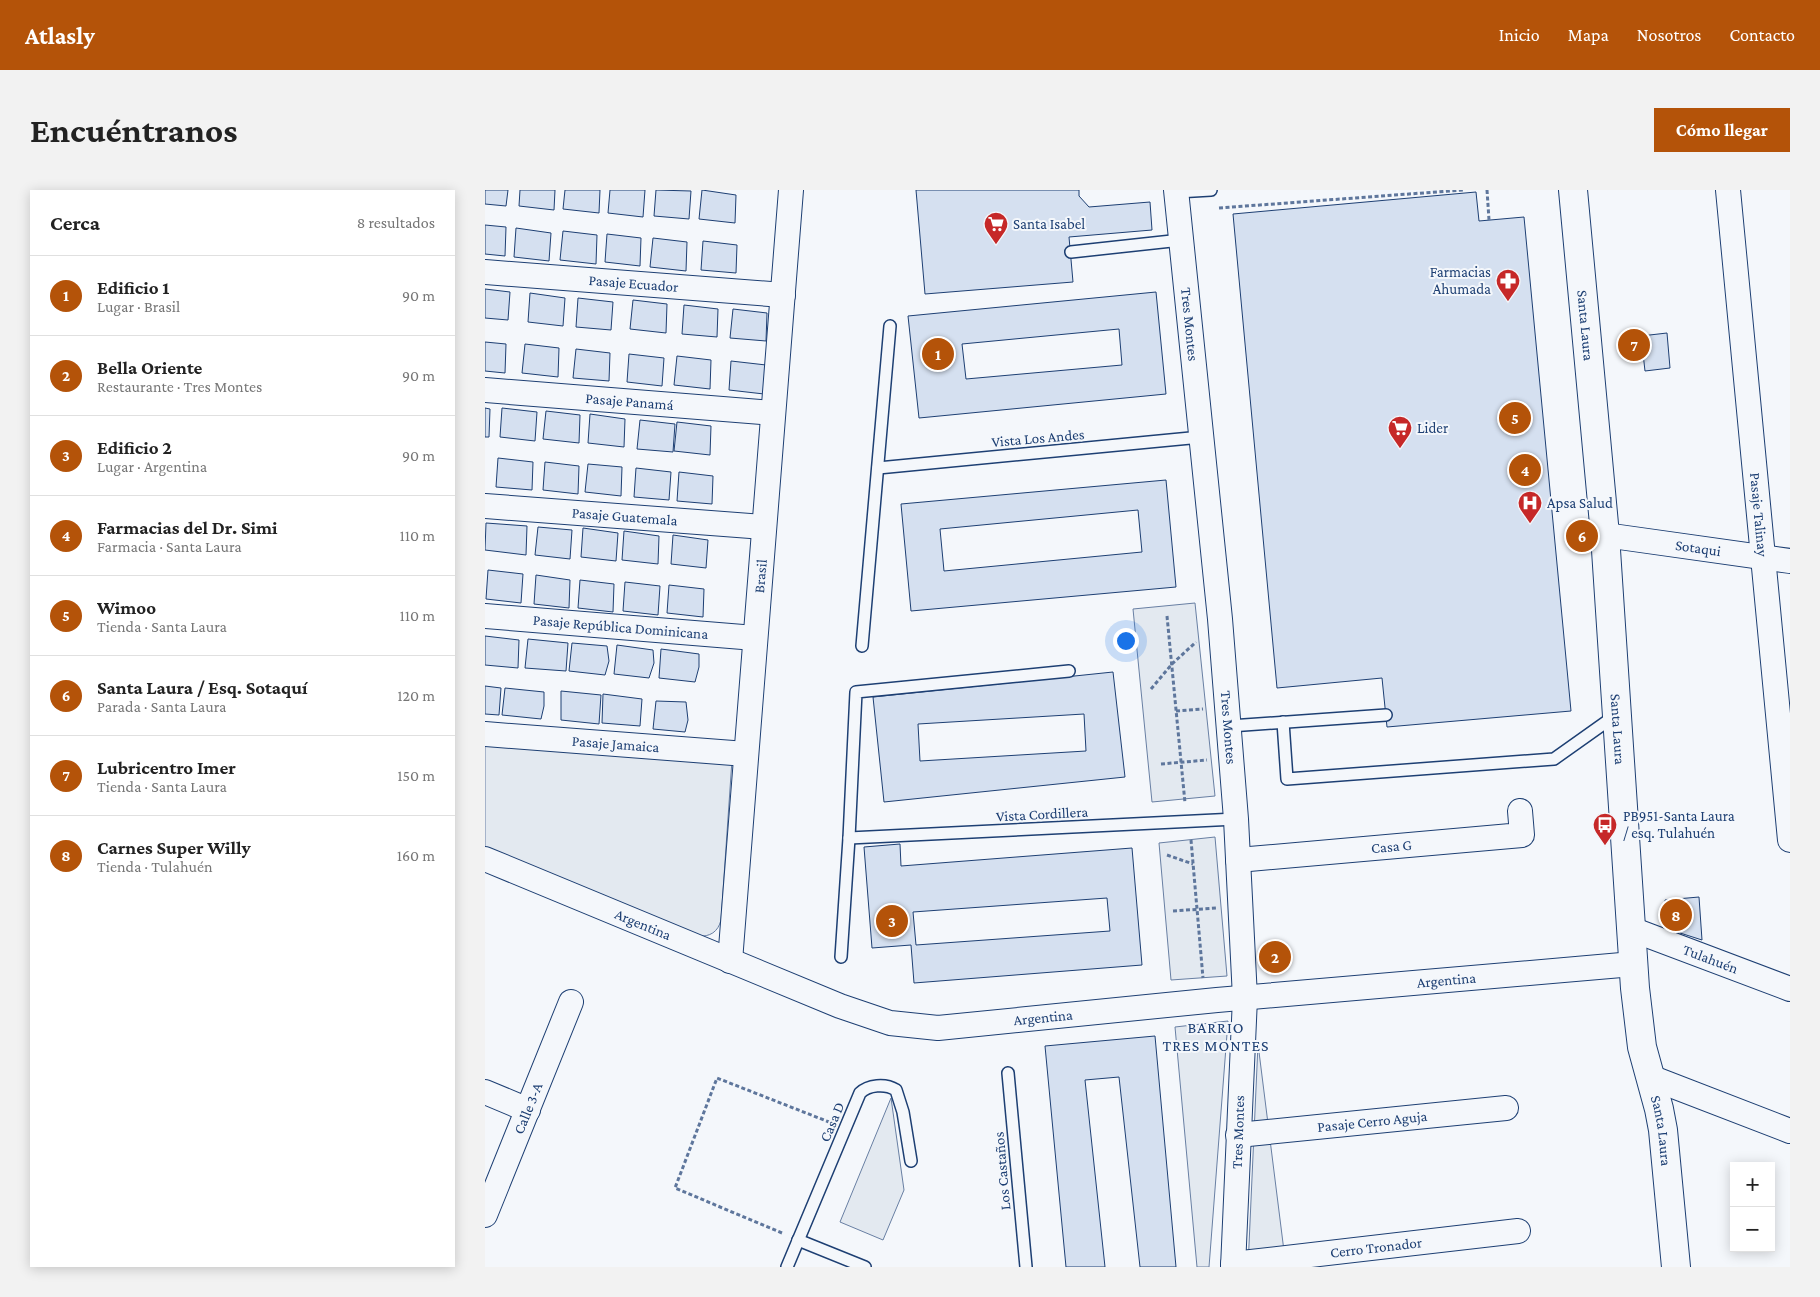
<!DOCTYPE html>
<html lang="es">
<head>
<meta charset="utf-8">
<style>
	body { margin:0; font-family:"Crimson Pro",serif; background:#f2f2f2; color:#222 }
	.controls { position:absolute; right:15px; bottom:15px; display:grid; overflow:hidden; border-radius:0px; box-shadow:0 2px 12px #0003 }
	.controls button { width:45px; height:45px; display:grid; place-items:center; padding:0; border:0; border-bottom:1px solid #e0e0e0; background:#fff; color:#222; font:25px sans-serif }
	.you { position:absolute; left:640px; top:450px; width:18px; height:18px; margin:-12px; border:4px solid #fff; border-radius:50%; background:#1a73e8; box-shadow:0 0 0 8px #1a73e833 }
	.badge { display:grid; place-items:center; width:32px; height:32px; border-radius:50%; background:#b45309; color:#fff; font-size:16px; font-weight:700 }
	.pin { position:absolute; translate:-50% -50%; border:2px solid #fff; box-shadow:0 1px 5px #0006 }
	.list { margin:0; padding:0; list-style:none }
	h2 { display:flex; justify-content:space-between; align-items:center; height:65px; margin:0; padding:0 20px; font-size:21px }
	h2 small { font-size:16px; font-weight:400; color:#767676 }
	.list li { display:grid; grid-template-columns:32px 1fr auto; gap:15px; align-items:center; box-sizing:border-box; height:80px; padding:0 20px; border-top:1px solid #e0e0e0 }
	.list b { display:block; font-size:19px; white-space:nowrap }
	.list p { margin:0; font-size:16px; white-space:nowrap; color:#767676 }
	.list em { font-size:16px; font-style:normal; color:#767676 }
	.map { position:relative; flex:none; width:1305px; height:1077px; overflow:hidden; border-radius:0px }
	header { display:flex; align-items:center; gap:30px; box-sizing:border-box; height:70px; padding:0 25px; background:#b45309; color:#fff }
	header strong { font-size:24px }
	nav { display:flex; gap:28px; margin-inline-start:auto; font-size:18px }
	.intro { display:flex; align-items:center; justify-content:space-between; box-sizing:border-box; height:120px; padding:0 30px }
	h1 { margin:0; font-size:35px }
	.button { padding:12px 22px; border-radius:0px; background:#b45309; color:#fff; font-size:18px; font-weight:700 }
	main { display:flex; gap:30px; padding:0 30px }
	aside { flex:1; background:#fff; border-radius:0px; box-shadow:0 2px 12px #0003 }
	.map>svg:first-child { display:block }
	.green { fill:#e3e9f0; stroke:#687fa3 }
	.building { fill:#d5e0f0; stroke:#1d3f73; fill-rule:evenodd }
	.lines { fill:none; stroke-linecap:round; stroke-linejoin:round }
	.service-casing { stroke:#1d3f73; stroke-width:14 }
	.minor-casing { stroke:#1d3f73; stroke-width:26 }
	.tertiary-casing { stroke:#1d3f73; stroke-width:30 }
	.path { stroke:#5e769c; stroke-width:3; stroke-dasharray:4 2.5; stroke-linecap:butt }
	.service { stroke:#f4f7fb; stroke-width:11 }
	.minor { stroke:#f4f7fb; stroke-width:24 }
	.tertiary { stroke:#f4f7fb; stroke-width:28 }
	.labels { text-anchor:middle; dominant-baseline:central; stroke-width:4; stroke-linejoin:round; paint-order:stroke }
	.poi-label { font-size:15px; fill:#1d3f73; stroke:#f4f7fb; text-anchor:start }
	.street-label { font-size:15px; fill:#1d3f73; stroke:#f4f7fb }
	.neighbourhood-label { font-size:16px; letter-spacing:1px; fill:#1d3f73; stroke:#f4f7fb }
</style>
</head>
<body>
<header>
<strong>Atlasly</strong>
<nav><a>Inicio</a><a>Mapa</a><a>Nosotros</a><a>Contacto</a></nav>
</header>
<div class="intro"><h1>Encuéntranos</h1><a class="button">Cómo llegar</a></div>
<main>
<aside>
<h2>Cerca<small>8 resultados</small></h2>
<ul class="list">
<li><span class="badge">1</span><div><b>Edificio 1</b><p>Lugar · Brasil</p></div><em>90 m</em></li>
<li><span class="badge">2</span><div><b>Bella Oriente</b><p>Restaurante · Tres Montes</p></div><em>90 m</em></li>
<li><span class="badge">3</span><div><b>Edificio 2</b><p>Lugar · Argentina</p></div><em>90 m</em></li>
<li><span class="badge">4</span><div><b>Farmacias del Dr. Simi</b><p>Farmacia · Santa Laura</p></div><em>110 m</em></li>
<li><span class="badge">5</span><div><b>Wimoo</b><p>Tienda · Santa Laura</p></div><em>110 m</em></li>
<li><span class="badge">6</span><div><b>Santa Laura / Esq. Sotaquí</b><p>Parada · Santa Laura</p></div><em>120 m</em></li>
<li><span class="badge">7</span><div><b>Lubricentro Imer</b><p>Tienda · Santa Laura</p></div><em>150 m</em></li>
<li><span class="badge">8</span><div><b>Carnes Super Willy</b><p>Tienda · Tulahuén</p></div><em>160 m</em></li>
</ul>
</aside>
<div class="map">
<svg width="1305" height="1077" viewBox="0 0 1305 1077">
	<rect width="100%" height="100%" fill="#f4f7fb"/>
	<g class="green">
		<polygon points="710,413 730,606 667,612 648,419"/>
		<path d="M0,551L247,570L236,730C233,742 225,747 213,746L0,658Z"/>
		<polygon points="730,647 742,786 686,790 674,653"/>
		<polygon points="743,831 724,1077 712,1077 690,837"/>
		<polygon points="773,854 801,1077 763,1077"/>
		<polygon points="406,908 419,1000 398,1050 355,1032"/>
	</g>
	<g class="building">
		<polygon points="0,0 23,0 21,16 0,14"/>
		<polygon points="35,0 70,0 69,20 34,16"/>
		<polygon points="80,0 115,0 114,23 78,19"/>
		<polygon points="125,0 160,0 158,27 123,23"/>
		<polygon points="171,0 206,1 204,29 169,26"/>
		<polygon points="217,0 251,5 250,33 214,29"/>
		<polygon points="431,0 594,0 594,6 604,17 665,12 667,40 584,47 588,92 440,104"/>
		<polygon points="991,2 994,31 1039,27 1086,521 902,537 897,488 792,498 748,24"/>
		<polygon points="0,35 21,37 20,66 0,64"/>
		<polygon points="31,38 66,43 64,71 29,67"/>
		<polygon points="78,41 112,45 111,74 75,70"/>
		<polygon points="122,44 156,48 155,76 120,72"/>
		<polygon points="168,48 202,52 201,81 165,77"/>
		<polygon points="218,51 252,55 251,83 216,80"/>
		<polygon points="0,99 25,102 23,130 0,128"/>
		<path d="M671,102L681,204L434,228L423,126ZM634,139L637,175L481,189L477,154Z"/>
		<polygon points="45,103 80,108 78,136 43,132"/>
		<polygon points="93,108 128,112 126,140 91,137"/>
		<polygon points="148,110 182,114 181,143 145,139"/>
		<polygon points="199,115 233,119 232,147 197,144"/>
		<polygon points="248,119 282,123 281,151 245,148"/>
		<polygon points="1182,143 1185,178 1160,181 1156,146"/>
		<polygon points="0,152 21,154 20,183 0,181"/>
		<polygon points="40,154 74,158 73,187 37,183"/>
		<polygon points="91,159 125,163 124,191 88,188"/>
		<polygon points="144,164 179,168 177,196 142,192"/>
		<polygon points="192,166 226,170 225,199 189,195"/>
		<polygon points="246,171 281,175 279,204 244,200"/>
		<polygon points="0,218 5,219 4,247 0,247"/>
		<polygon points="17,218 52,222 50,251 15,247"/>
		<polygon points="61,221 95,225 94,253 58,249"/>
		<polygon points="105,224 140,229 139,257 103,253"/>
		<polygon points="155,230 190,234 188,262 152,259"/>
		<polygon points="192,232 226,236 225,265 189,261"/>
		<polygon points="13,268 48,272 47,300 11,297"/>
		<polygon points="60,272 94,276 93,304 58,300"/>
		<polygon points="103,274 137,277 136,306 100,302"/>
		<polygon points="151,278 186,282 184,310 149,307"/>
		<polygon points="194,282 228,286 227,314 192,311"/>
		<path d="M681,290L691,397L426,421L416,314ZM653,320L657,362L459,381L455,339Z"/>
		<polygon points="1,333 42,336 41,365 0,360"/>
		<polygon points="53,337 87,340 85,369 50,365"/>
		<polygon points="98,338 133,343 131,371 96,367"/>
		<polygon points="139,341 174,346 173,374 137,370"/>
		<polygon points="188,345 223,350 221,378 186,374"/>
		<polygon points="3,380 38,384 36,413 1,409"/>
		<polygon points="51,385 85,390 84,418 49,414"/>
		<polygon points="95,390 129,394 128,422 93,418"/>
		<polygon points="140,392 175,396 173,425 138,421"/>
		<polygon points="184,395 219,399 218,427 182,423"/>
		<polygon points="0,446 34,450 33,478 0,475"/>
		<polygon points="43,449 83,453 81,481 40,478"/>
		<polygon points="87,453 122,456 124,471 120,485 84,481"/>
		<polygon points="132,455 168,460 169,473 164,488 129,484"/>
		<polygon points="176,459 214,464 214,477 210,492 174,488"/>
		<path d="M628,482L640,587L399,612L388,507ZM599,524L601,561L435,571L433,534Z"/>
		<polygon points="0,496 16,498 14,525 0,524"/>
		<polygon points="20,498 59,502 59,516 56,529 17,525"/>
		<polygon points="76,501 116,505 114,534 76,530"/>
		<polygon points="118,504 157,509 155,536 117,533"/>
		<polygon points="171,511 201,512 203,530 200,542 168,539"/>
		<path d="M415,654L416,676L647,658L657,775L429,793L426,755L387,758L379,657ZM622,708L625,741L431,755L428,722Z"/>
		<polygon points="1214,707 1217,750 1192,742 1182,729 1180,710"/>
		<polygon points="670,846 691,1077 655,1077 634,887 600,890 620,1077 581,1077 560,856"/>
	</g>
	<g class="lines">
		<defs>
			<g id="service">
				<polyline points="692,2 726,0"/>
				<polyline points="586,62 696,50"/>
				<polyline points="393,278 716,247"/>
				<polyline points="377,456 405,136"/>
				<polyline points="798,532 802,589 1069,569 1131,525"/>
				<polyline points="745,536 901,525"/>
				<polyline points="364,648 751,629"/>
				<polyline points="356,767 364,648 371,502 584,481"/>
				<polyline points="523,883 541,1077"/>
				<polyline points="313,1050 380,1077"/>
				<path d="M302,1077L375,903C383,895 400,893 411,900L418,922L426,971"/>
			</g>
			<g id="minor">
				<path id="s1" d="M691,0L735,429L751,629L760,808L748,1077"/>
				<path id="s2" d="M1243,0L1305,650"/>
				<path id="s3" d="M0,82L298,105"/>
				<path id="s4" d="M0,200L288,223"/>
				<path id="s5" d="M0,316L279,337"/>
				<path id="s6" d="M1120,345L1305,371"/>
				<path id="s7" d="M0,426L270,448"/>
				<path id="s8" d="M0,544L261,564"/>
				<path id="s9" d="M0,669L355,816L405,833L453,838L732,810L1148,774"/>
				<path id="s10" d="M753,670L1037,645L1035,621"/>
				<path id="s11" d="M1146,739L1305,799"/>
				<path id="s12" d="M245,771L306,0"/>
				<polyline points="1165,887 1305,941"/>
				<polyline points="0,902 43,920"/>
				<path id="s13" d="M753,945L1021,918"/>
				<path id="s14" d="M0,1025L86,812"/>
				<path id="s15" d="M748,1074L1033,1041"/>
			</g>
			<g id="tertiary">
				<path id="s16" d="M1088,0L1120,345L1150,798L1157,857L1174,919L1178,940L1191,1077"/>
			</g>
		</defs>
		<use href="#service" class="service-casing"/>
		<use href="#minor" class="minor-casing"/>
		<use href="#tertiary" class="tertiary-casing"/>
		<g class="path">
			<polyline points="1002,0 1004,30"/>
			<polyline points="734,18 978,0"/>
			<polyline points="682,426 700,613"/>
			<polyline points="666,499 687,474 711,452"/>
			<polyline points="691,521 718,519"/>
			<polyline points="676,574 722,570"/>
			<polyline points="706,650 718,788"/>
			<polyline points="682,665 708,674"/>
			<polyline points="688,721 732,718"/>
			<polyline points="297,1043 190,998 232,888 344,932"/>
		</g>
		<use href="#service" class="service"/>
		<use href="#minor" class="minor"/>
		<use href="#tertiary" class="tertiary"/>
	</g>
	<defs>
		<symbol id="supermarket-pin" viewBox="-11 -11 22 30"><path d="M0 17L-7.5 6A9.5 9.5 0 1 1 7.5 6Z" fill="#c62828" stroke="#f4f7fb"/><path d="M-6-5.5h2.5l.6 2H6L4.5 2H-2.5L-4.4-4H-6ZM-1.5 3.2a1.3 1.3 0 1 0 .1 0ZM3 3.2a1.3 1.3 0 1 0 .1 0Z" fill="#fff"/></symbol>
		<symbol id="pharmacy-pin" viewBox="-11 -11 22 30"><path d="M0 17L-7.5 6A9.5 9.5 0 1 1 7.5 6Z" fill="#c62828" stroke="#f4f7fb"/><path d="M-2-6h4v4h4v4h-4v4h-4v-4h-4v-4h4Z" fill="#fff"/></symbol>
		<symbol id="hospital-pin" viewBox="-11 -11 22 30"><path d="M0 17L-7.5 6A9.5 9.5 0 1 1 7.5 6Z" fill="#c62828" stroke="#f4f7fb"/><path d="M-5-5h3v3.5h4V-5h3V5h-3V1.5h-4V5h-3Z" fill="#fff"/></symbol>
		<symbol id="bus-pin" viewBox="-11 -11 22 30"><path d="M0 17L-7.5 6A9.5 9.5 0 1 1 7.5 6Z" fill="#c62828" stroke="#f4f7fb"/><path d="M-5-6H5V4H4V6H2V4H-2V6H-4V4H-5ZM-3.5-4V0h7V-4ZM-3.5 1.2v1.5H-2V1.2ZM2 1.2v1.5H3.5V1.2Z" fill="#fff"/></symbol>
	</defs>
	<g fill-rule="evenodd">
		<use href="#supermarket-pin" x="497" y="20" width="28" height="38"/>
		<use href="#pharmacy-pin" x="1009" y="77" width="28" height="38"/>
		<use href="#supermarket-pin" x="901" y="224" width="28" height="38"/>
		<use href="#hospital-pin" x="1031" y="299" width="28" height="38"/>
		<use href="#bus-pin" x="1106" y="621" width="28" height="38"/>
	</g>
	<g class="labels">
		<g class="poi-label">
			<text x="528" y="34">Santa Isabel</text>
			<text x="1006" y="82" text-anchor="end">Farmacias<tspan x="1006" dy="17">Ahumada</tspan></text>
			<text x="932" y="238">Lider</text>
			<text x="1062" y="313">Apsa Salud</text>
			<text x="1138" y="626">PB951-Santa Laura<tspan x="1138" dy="17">/ esq. Tulahuén</tspan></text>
		</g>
		<g class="street-label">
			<text stroke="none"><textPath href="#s3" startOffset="149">Pasaje Ecuador</textPath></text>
			<text stroke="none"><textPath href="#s1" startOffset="135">Tres Montes</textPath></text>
			<text stroke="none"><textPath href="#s16" startOffset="136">Santa Laura</textPath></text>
			<text stroke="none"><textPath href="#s4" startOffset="145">Pasaje Panamá</textPath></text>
			<text transform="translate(553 248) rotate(-5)">Vista Los Andes</text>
			<text stroke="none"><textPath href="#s2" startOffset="326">Pasaje Talinay</textPath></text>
			<text stroke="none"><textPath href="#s5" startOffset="140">Pasaje Guatemala</textPath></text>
			<text stroke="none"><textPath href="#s6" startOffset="94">Sotaqui</textPath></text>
			<text stroke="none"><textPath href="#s12" startOffset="386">Brasil</textPath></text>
			<text stroke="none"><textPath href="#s7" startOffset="136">Pasaje República Dominicana</textPath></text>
			<text stroke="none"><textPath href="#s1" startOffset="540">Tres Montes</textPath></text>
			<text stroke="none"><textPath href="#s16" startOffset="541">Santa Laura</textPath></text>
			<text stroke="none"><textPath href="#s8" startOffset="131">Pasaje Jamaica</textPath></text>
			<text transform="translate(557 624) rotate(-3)">Vista Cordillera</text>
			<text stroke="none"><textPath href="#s10" startOffset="154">Casa G</textPath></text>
			<text stroke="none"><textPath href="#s9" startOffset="171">Argentina</textPath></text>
			<text stroke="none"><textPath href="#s11" startOffset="85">Tulahuén</textPath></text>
			<text stroke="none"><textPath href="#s9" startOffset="996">Argentina</textPath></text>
			<text stroke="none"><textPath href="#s9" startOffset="591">Argentina</textPath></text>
			<text stroke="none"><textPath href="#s14" startOffset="115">Calle 3-A</textPath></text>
			<text transform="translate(347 932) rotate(-67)">Casa D</text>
			<text stroke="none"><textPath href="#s13" startOffset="135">Pasaje Cerro Aguja</textPath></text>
			<text stroke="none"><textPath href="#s16" startOffset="946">Santa Laura</textPath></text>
			<text transform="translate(753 942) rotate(-88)">Tres Montes</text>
			<text transform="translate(517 981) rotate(-95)">Los Castaños</text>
			<text stroke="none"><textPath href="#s15" startOffset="144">Cerro Tronador</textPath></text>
		</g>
		<g class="neighbourhood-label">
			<text x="731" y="837">BARRIO<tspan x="731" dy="18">TRES MONTES</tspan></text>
		</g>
	</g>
</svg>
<div class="controls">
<button>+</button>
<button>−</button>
</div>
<div class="you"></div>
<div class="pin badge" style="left:453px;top:164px">1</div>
<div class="pin badge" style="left:790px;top:767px">2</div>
<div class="pin badge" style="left:407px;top:731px">3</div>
<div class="pin badge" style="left:1040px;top:280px">4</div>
<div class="pin badge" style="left:1030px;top:228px">5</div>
<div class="pin badge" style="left:1097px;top:346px">6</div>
<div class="pin badge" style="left:1149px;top:155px">7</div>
<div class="pin badge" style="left:1191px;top:725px">8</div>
</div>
</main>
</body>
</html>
